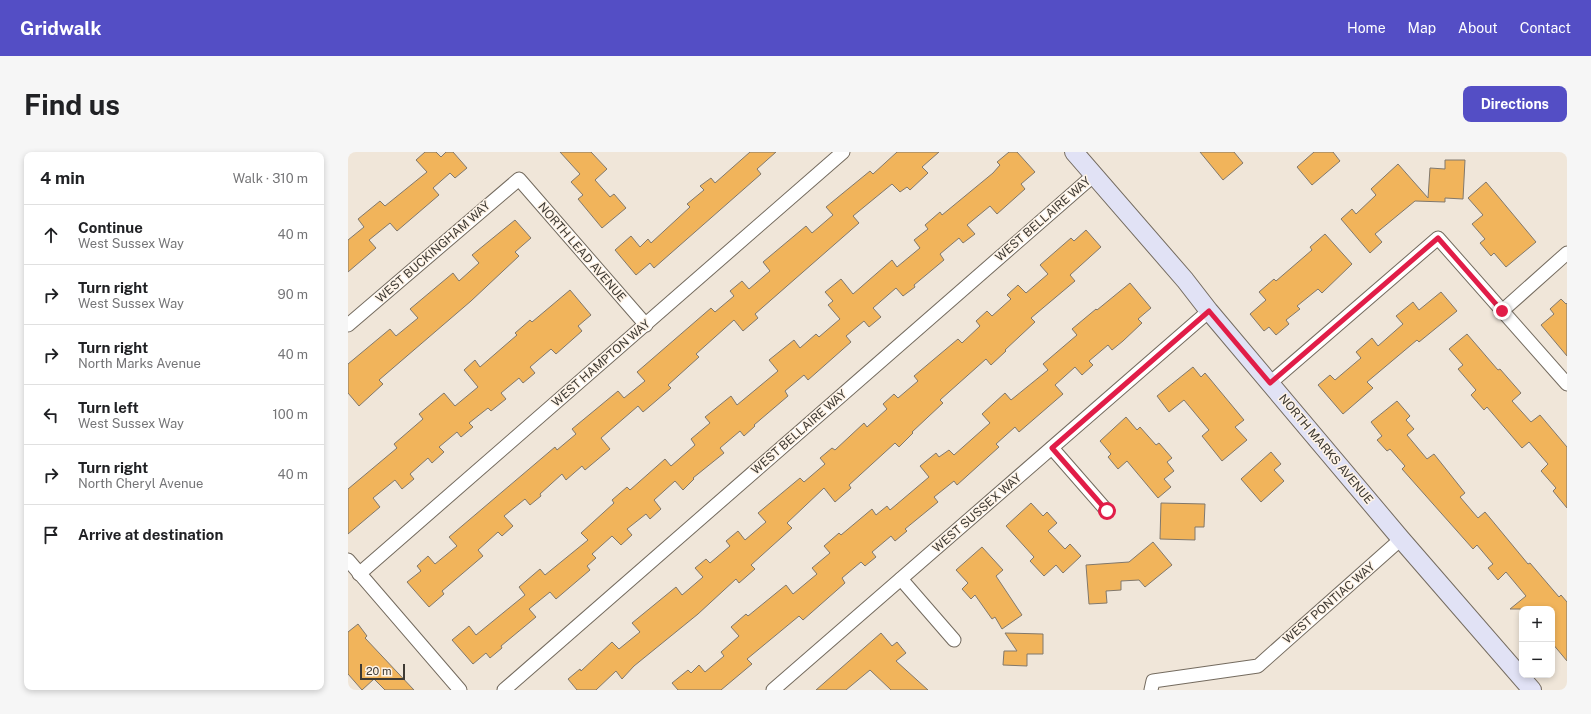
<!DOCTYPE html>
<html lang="en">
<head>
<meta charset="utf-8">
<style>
	body { margin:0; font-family:"Public Sans",sans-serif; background:#f6f6f6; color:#202124 }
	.controls { position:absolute; right:12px; bottom:12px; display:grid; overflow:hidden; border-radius:8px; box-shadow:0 2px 6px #0003 }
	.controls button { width:36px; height:36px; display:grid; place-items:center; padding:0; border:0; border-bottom:1px solid #e0e0e0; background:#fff; color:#202124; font:20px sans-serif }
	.scale { position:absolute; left:12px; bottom:10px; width:45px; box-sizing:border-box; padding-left:4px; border:2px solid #3e3a34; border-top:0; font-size:11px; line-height:14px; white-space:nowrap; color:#3e3a34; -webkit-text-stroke:3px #fef3e6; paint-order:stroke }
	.stop { position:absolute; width:12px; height:12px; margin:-9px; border:3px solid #e11d48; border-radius:50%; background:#fff }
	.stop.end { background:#e11d48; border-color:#fff; box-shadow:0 1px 4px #0008 }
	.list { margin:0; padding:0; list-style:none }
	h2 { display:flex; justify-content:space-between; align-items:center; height:52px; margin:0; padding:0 16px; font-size:17px }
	h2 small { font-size:13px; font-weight:400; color:#757577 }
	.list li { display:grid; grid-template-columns:26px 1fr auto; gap:12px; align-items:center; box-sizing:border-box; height:60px; padding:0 16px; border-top:1px solid #e0e0e0 }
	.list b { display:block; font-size:15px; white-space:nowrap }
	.list p { margin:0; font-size:13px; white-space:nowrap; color:#757577 }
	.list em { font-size:13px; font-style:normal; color:#757577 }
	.icon { flex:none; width:22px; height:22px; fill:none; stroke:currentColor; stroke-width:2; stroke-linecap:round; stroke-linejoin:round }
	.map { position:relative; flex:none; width:1219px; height:538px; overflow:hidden; border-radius:8px }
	header { display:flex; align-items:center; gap:24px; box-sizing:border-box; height:56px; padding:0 20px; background:#544ec5; color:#fff }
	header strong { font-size:19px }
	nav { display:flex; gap:22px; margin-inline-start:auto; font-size:14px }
	.intro { display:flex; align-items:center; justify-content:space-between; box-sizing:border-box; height:96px; padding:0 24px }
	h1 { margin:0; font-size:28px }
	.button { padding:10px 18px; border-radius:8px; background:#544ec5; color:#fff; font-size:14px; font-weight:700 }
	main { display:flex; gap:24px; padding:0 24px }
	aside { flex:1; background:#fff; border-radius:8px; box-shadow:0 2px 6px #0003 }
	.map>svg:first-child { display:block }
	.building { fill:#f1b45b; stroke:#81786c }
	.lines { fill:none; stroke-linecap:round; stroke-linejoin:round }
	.minor-casing { stroke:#746b5f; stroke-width:15 }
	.secondary-casing { stroke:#746b5f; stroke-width:20 }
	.minor { stroke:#fff; stroke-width:13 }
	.secondary { stroke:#e1e2f5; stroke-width:18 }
	.route { stroke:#e11d48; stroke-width:5 }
	.labels { text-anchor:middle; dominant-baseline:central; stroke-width:3; stroke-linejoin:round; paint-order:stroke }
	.street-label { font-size:12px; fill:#3e3a34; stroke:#fef3e6 }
</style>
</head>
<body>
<header>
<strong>Gridwalk</strong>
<nav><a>Home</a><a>Map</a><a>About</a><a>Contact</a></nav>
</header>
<div class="intro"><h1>Find us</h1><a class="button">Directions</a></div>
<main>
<aside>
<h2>4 min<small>Walk · 310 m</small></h2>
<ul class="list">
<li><svg class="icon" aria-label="ahead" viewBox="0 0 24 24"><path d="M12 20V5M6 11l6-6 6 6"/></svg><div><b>Continue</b><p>West Sussex Way</p></div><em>40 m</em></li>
<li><svg class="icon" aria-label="right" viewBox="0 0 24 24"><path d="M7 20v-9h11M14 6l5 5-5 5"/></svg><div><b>Turn right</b><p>West Sussex Way</p></div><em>90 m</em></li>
<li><svg class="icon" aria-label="right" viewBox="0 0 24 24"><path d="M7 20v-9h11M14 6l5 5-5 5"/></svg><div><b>Turn right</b><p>North Marks Avenue</p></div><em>40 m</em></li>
<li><svg class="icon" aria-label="left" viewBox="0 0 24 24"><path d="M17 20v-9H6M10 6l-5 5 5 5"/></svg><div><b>Turn left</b><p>West Sussex Way</p></div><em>100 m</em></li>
<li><svg class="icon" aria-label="right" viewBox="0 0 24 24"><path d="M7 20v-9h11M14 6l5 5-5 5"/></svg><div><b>Turn right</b><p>North Cheryl Avenue</p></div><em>40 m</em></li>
<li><svg class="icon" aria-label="arrive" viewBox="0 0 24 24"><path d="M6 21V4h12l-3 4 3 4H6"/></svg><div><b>Arrive at destination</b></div></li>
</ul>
</aside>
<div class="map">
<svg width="1219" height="538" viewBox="0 0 1219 538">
	<rect width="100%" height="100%" fill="#f0e6d9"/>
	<g class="building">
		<polygon points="77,0 88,0 93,5 98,0 105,0 119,16 107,26 102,21 85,36 91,43 49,79 42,71 21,88 28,96 0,120 0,88 16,75 10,67 32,49 37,54 79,20 68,8"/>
		<polygon points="212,0 243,0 259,17 247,28 262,45 266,42 278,56 254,76 230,47 235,43 223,30 232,22"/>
		<polygon points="402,0 428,0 409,17 413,22 306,116 302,111 288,123 267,98 283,84 292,95 300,87 303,91 342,55 339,52 356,38 352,34 363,26 367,31"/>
		<polygon points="549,0 591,0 574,15 580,21 562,38 559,35 552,40 544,32 505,64 511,71 407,162 410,166 395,179 386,168 348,202 351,205 320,233 323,236 295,260 290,254 253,286 262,297 237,318 234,314 218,328 214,322 192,342 193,344 182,353 177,347 156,364 165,374 154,384 150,380 130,398 135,404 94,439 96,442 81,455 59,430 73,419 69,414 80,404 87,412 109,394 101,385 207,295 209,298 228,282 224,277 270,239 276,246 297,229 289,220 363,156 367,160 386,144 382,139 394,129 401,137 422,119 415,110 458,74 464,81 485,63 478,55 522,19 525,22"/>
		<polygon points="661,0 669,0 687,20 673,32 677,37 649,62 642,54 619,73 627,82 615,91 611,86 592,102 596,108 566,133 567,135 555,144 548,136 525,156 533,165 521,175 516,169 498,184 503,190 460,228 456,223 437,239 440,244 406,273 407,274 396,284 392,279 372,296 376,301 345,326 346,327 335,338 327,329 306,348 313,357 302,367 298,362 279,377 284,383 273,393 264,384 244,402 248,406 239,414 242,418 208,447 202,440 181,457 188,465 153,494 154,496 142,506 138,501 125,512 104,488 121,474 128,483 177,443 171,435 192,417 197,423 240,388 233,381 266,351 264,348 279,335 282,338 317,307 323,314 347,293 343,287 362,271 357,265 383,244 389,253 430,219 421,208 446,188 452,196 468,182 471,185 492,167 480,153 485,149 477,140 493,127 505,142 544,108 549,115 572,96 566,88 580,77 577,73 592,60 594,63 645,21 652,13 649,10"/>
		<polygon points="852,0 886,0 895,11 875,28"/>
		<polygon points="966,0 985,0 992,9 964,33 949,15"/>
		<polygon points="1097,8 1117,8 1115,47 1097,46 1097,50 1067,49 1027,82 1034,90 1022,101 993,67 1004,57 1008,62 1028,43 1023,37 1050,12 1080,46 1082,16 1097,17"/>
		<polygon points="1138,30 1188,90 1158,115 1146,101 1143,104 1132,91 1137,87 1124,72 1135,63 1120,46"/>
		<polygon points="167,68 183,86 167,100 171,104 123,149 31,228 35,232 11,254 0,241 0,212 42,177 48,184 70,166 62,157 105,121 111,129 131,111 124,103"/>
		<polygon points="738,78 753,95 722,123 727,129 683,166 687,170 657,198 658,199 643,213 638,207 592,248 595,251 564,280 565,281 551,295 547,291 501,333 503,336 487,350 476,336 439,371 444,376 403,413 407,417 391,431 388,427 350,462 286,514 274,527 268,519 248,538 229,538 220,527 232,517 233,519 264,490 271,497 292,480 284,471 328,435 334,443 355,425 347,416 358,407 362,411 382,394 378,389 390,379 397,388 418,370 410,361 452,326 456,330 477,312 472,306 484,296 487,298 516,271 519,275 539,257 535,252 546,242 550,246 570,229 566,224 610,187 614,191 632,174 628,169 639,159 644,164 663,147 659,143 670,133 678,141 700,122 692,113 723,86 726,89"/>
		<polygon points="977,82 1004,112 974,141 970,137 949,154 952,157 938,168 941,172 928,183 921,175 916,179 902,162 918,148 911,140 926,127 928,129 964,98 962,95"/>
		<polygon points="782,131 803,156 790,167 794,171 775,189 764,198 760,193 741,209 745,213 734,223 727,215 707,233 715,242 671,280 667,275 648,292 651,295 609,333 606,329 586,345 590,350 557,377 559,379 547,389 543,384 524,400 528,405 517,414 513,410 494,426 497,431 455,468 451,464 399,507 404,512 373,538 330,538 324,531 340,518 343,521 351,513 357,520 376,504 373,500 391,484 383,475 398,462 400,464 438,433 445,442 469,422 464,416 482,401 476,394 491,381 493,383 524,357 528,363 539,354 542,358 581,325 572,314 588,301 591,305 601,298 606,303 642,271 634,262 657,241 663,248 700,218 695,212 729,183 724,177 748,157 749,158"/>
		<polygon points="222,138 243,163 230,174 234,179 208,202 203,197 182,215 187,221 175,231 171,226 153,241 158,247 143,259 140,256 121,271 125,275 113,285 109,280 91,295 96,300 84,311 80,306 62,322 66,327 54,337 47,328 25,346 32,355 0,382 0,337 49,296 46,292 75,267 71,262 96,241 107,254 130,235 116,218 127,208 132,215 169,183 167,181 182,168 184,170"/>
		<polygon points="1093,140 1109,159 1071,190 1069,188 1019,230 1025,236 995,262 970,233 982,223 987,228 1013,206 1008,200 1024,186 1030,194 1055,172 1048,164 1065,150 1071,158"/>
		<polygon points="1213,147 1218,152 1219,151 1219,204 1193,173 1206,162 1202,157"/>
		<polygon points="1119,182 1150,218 1152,217 1173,241 1164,249 1183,270 1192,263 1219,295 1219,356 1205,339 1208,336 1193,319 1200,312 1181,290 1174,296 1139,255 1136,258 1123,243 1128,238 1110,217 1115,213 1101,197"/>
		<polygon points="845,215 853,225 857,221 896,268 887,275 899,288 874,309 854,284 861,278 836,248 821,260 809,244"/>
		<polygon points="1049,249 1062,264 1058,268 1066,277 1059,283 1079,307 1086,302 1117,341 1112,345 1130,366 1137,360 1180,412 1182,411 1211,445 1213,443 1219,450 1219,509 1204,491 1204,457 1162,457 1178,444 1158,420 1150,428 1140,416 1145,412 1129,393 1125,397 1054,317 1057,314 1042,297 1039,299 1029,288 1034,284 1023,270"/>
		<polygon points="778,265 789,278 792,275 808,293 811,291 824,306 819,310 826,319 816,327 823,335 810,346 779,309 770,317 760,305 763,302 752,289"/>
		<polygon points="923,300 933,312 926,318 936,329 913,350 893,327"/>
		<polygon points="683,351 695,364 699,360 709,371 700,379 717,397 722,392 733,404 715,421 708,413 696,424 682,409 686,405 658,374"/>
		<polygon points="813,351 857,352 856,375 847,375 847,388 812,387"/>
		<polygon points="805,390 824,413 797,435 791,428 773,429 773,438 758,439 759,451 741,452 738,413 781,410"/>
		<polygon points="634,395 655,418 648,424 674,463 654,477 647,465 644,467 627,443 623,447 614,437 620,431 608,418"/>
		<polygon points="10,472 19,484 17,486 66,538 37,538 26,527 14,538 0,522 0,480"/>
		<polygon points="533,481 544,494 549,490 558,501 548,509 580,538 543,538 522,518 498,538 468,538"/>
		<polygon points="657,481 695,482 695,502 679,502 679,514 655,513 656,499 669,499"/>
	</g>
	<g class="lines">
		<defs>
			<g id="minor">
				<polyline points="1154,159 1219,101"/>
				<polyline points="0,173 171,27 298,173"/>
				<polyline points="922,231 1090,86 1219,232"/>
				<polyline points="704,296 759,359"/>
				<polyline points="0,408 112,538"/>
				<polyline points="11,422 495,0"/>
				<polyline points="553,427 606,488"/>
				<polyline points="156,538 746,23"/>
				<polyline points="425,538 861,159"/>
				<polyline points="803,538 805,529 910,514 1053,387"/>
			</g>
			<polyline id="secondary" points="726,0 837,128 861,159 1053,387 1184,538"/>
		</defs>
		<use href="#minor" class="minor-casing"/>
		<use href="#secondary" class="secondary-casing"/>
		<use href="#minor" class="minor"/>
		<use href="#secondary" class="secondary"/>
	</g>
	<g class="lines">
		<polyline class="route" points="759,359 704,296 861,159 922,231 1090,86 1154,159"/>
	</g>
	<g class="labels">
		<g class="street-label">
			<text transform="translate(695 67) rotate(-41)">WEST BELLAIRE WAY</text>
			<text transform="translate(85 100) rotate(-41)">WEST BUCKINGHAM WAY</text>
			<text transform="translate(234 100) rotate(49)">NORTH LEAD AVENUE</text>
			<text transform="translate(253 211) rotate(-41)">WEST HAMPTON WAY</text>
			<text transform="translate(451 280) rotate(-41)">WEST BELLAIRE WAY</text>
			<text transform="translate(978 297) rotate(50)">NORTH MARKS AVENUE</text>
			<text transform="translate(629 361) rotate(-41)">WEST SUSSEX WAY</text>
			<text transform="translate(981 451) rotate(-41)">WEST PONTIAC WAY</text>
		</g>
	</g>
</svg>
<div class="controls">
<button>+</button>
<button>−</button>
</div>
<div class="scale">20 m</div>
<div class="stop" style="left:759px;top:359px"></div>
<div class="stop end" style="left:1154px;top:159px"></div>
</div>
</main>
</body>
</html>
